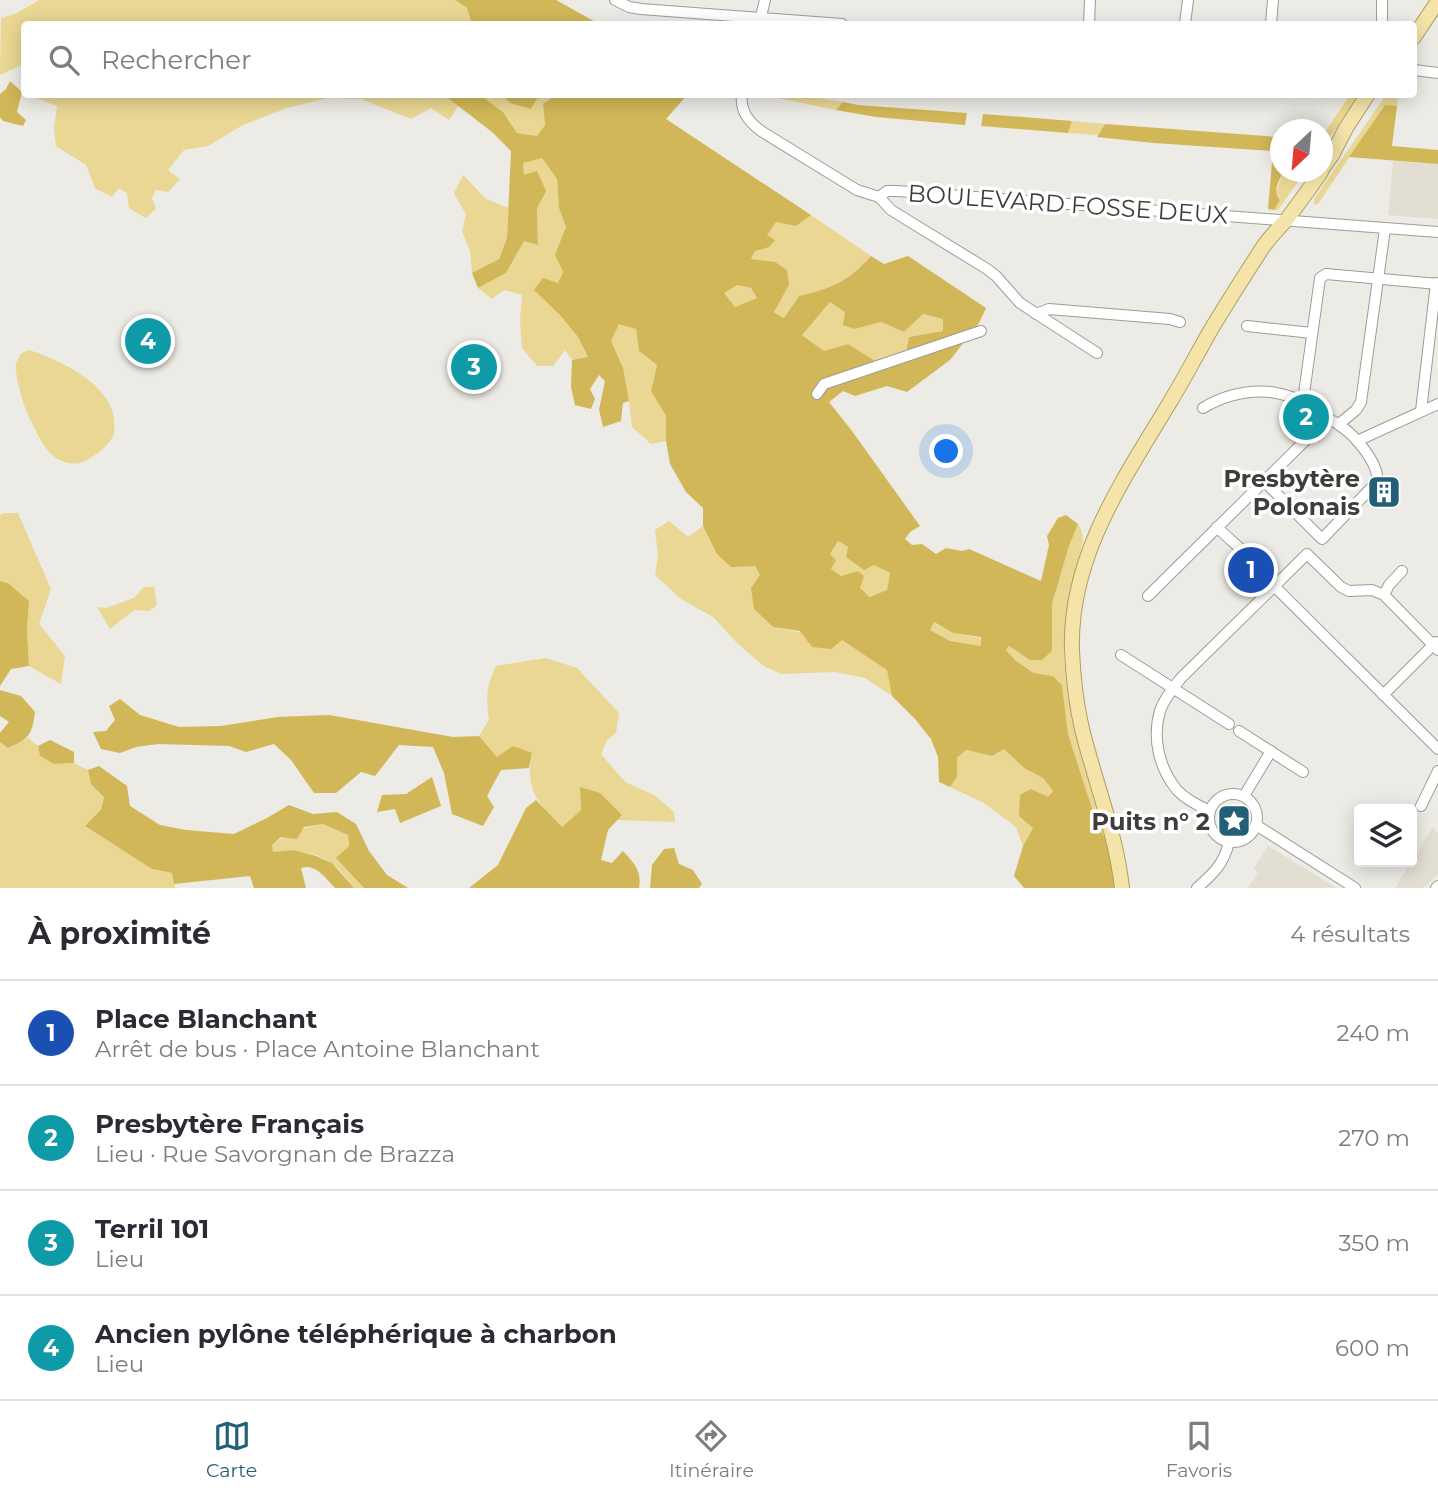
<!DOCTYPE html>
<html lang="fr">
<head>
<meta charset="utf-8">
<style>
	body { margin:0; font-family:Montserrat,sans-serif; background:#f7f7f7; color:#2b2b33 }
	.controls { position:absolute; right:21px; bottom:21px; display:grid; overflow:hidden; border-radius:7px; box-shadow:0 4px 18px #0003 }
	.controls button { width:63px; height:63px; display:grid; place-items:center; padding:0; border:0; border-bottom:2px solid #e1e1e2; background:#fff; color:#2b2b33; font:35px sans-serif }
	.compass { position:absolute; left:1270px; top:119px; width:63px; height:63px; border-radius:50%; background:#fff; box-shadow:0 4px 18px #0003; rotate:206deg }
	.you { position:absolute; left:947px; top:452px; width:24px; height:24px; margin:-18px; border:5px solid #fff; border-radius:50%; background:#1a73e8; box-shadow:0 0 0 10px #1a73e833 }
	.badge { display:grid; place-items:center; width:46px; height:46px; border-radius:50%; background:#236077; color:#fff; font-size:23px; font-weight:700 }
	.pin { position:absolute; translate:-50% -50%; border:4px solid #fff; box-shadow:0 2px 7px #0006 }
	.list { margin:0; padding:0; list-style:none }
	h2 { display:flex; justify-content:space-between; align-items:center; height:91px; margin:0; padding:0 28px; font-size:30px }
	h2 small { font-size:23px; font-weight:400; color:#7c7c81 }
	.list li { display:grid; grid-template-columns:46px 1fr auto; gap:21px; align-items:center; box-sizing:border-box; height:105px; padding:0 28px; border-top:2px solid #e1e1e2 }
	.list b { display:block; font-size:26px; white-space:nowrap }
	.list p { margin:0; font-size:23px; white-space:nowrap; color:#7c7c81 }
	.list em { font-size:23px; font-style:normal; color:#7c7c81 }
	.icon { flex:none; width:38px; height:38px; fill:none; stroke:currentColor; stroke-width:2; stroke-linecap:round; stroke-linejoin:round }
	.map { position:relative; flex:none; width:1438px; height:888px; overflow:hidden }
	.search { position:absolute; background:#fff; box-shadow:0 4px 18px #0003; left:21px; right:21px; top:21px; height:77px; display:flex; align-items:center; gap:18px; box-sizing:border-box; padding:0 24px; border-radius:7px; color:#7c7c81; font-size:26px }
	.sheet { height:511px; background:#fff }
	nav { display:flex; justify-content:space-around; align-items:center; box-sizing:border-box; height:98px; border-top:2px solid #e1e1e2; background:#fff; font-size:19px; color:#7c7c81 }
	nav a { display:grid; justify-items:center; gap:4px }
	nav .on { color:#236077 }
	.map>svg:first-child { display:block }
	.built { fill:#e2ded2 }
	.green { fill:#ead793 }
	.forest { fill:#d1b757; fill-rule:evenodd }
	.lines { fill:none; stroke-linecap:round; stroke-linejoin:round }
	.minor-casing { stroke:#9d9c96; stroke-width:12 }
	.major-casing { stroke:#b09e5f; stroke-width:16 }
	.minor { stroke:#fff; stroke-width:10 }
	.major { stroke:#f4e4aa; stroke-width:14 }
	.labels { text-anchor:middle; dominant-baseline:central; stroke-width:7; stroke-linejoin:round; paint-order:stroke }
	.street-label { font-size:24px; fill:#3e3d3b; stroke:#fff }
	.poi-label { font-size:24px; font-weight:bold; fill:#3e3d3b; stroke:#fff; text-anchor:end }
</style>
</head>
<body>
<div class="map">
<svg width="1438" height="888" viewBox="0 0 1438 888">
	<rect width="100%" height="100%" fill="#ecebe5"/>
	<g class="built">
		<polygon points="1393,161 1438,164 1438,219 1388,215"/>
		<polygon points="1433,827 1438,833 1438,874 1423,888 1395,888"/>
		<polygon points="1268,846 1337,888 1248,888 1258,872 1254,868"/>
	</g>
	<g class="green">
		<polygon points="39,0 455,0 467,8 472,24 24,24 24,64 0,75 1,18 17,13"/>
		<polygon points="444,94 458,106 449,120 431,108 411,119 361,99 327,98 287,108 243,125 208,146 184,150 168,170 180,179 168,192 156,190 152,198 156,209 146,218 129,208 127,193 119,188 112,197 95,188 86,165 56,146 54,128 57,106 28,95"/>
		<polygon points="480,95 502,95 510,103 538,97 536,95 556,95 543,104 545,125 537,136 517,133 503,112"/>
		<polygon points="763,95 801,95 843,102 836,110"/>
		<polygon points="1350,95 1359,95 1323,147 1323,135"/>
		<polygon points="1386,95 1398,95 1397,106 1384,106 1318,204 1314,205 1314,199"/>
		<polygon points="1072,121 1105,124 1098,135 1068,133"/>
		<polygon points="542,158 557,179 559,208 566,227 556,255 563,272 558,283 559,314 578,337 588,358 572,360 565,350 553,366 537,366 522,348 520,320 522,295 504,290 492,299 478,288 506,273 524,241 538,244 537,208 524,176 523,162"/>
		<polygon points="1283,172 1305,172 1278,210 1274,210 1280,200 1276,192"/>
		<polygon points="463,175 486,199 508,208 507,238 499,259 472,273 470,251 462,231 466,214 454,193"/>
		<path d="M811,215L871,256C848,282 832,288 799,296L784,318L774,311L789,285L751,260L755,251L776,222L796,225Z"/>
		<polygon points="737,285 751,288 757,298 735,307 723,293"/>
		<polygon points="830,302 846,312 855,329 881,322 904,332 923,314 944,319 943,331 909,337 906,351 877,362 848,344 824,351 801,334"/>
		<polygon points="619,323 636,329 639,351 657,365 651,391 666,416 666,441 651,444 632,427 629,401 611,341"/>
		<path d="M29,350C62,361 122,388 114,433C112,444 90,461 79,463C69,465 57,460 50,453C42,445 36,431 31,421C24,408 15,379 16,364C17,361 19,357 20,354Z"/>
		<polygon points="4,513 18,513 51,589 39,624 65,656 61,684 29,666 27,629 29,601 8,583 0,581 0,515"/>
		<polygon points="669,521 688,537 703,526 717,554 755,566 760,575 754,609 773,627 842,640 888,670 892,696 865,678 835,672 781,674 764,666 738,644 713,617 681,599 655,575 658,555 655,530"/>
		<path d="M1078,524L1082,532L1083,541C1074,577 1063,615 1064,652C1066,719 1090,783 1109,846L1097,824L1068,734L1062,685L1053,676L1035,673L1015,660L1006,650L1009,646L1030,660L1052,651V604L1069,546Z"/>
		<polygon points="838,541 874,565 890,573 887,590 871,597 860,588 858,571 841,576 831,569 830,554"/>
		<polygon points="144,587 154,587 157,605 149,611 134,610 110,629 97,607 106,608 134,598"/>
		<polygon points="933,622 953,633 981,638 981,646 950,641 930,630"/>
		<path d="M546,658L577,668L619,713L616,733L607,740L601,754L625,782L654,795L674,812L675,822L617,820L622,815L580,788L581,810L562,827C537,801 525,791 532,753L497,757L479,736L489,720C486,698 486,686 496,666Z"/>
		<polygon points="28,738 38,746 40,756 54,764 74,763 88,770 91,783 104,797 101,808 85,826 152,869 172,873 175,888 0,888 0,742 8,748"/>
		<polygon points="1004,749 1024,768 1043,778 1053,791 1023,846 1016,827 984,803 950,787 957,777 957,758 966,750 991,756"/>
		<path d="M323,824L348,835L349,846L337,858L364,888H354C347,880 339,867 330,862C312,851 293,850 273,853L272,845C287,832 304,828 323,824Z"/>
	</g>
	<g class="forest">
		<polygon points="455,0 556,0 599,24 472,24 467,8"/>
		<polygon points="10,81 22,92 17,112 26,120 23,126 3,121 0,117 0,94 6,89"/>
		<path d="M444,95H480L503,112L517,133L537,136L545,125L543,104L556,95H687L666,119L811,215L796,226L776,222L767,235L775,240L769,247L755,251L751,259L775,262L787,270L789,285L774,312L784,318L799,296C832,288 848,282 871,256L884,264L908,256L986,308L979,323L950,360L907,392L887,386L855,396L843,391L829,402L852,431L920,526L910,532L905,539L912,545L922,544L936,554L946,548L962,551L969,549L1041,581L1049,545L1047,536L1058,518L1066,515L1078,524L1069,546L1052,604V651L1042,660H1030L1009,646L1006,650L1015,660L1034,673L1053,676L1062,685L1068,734L1097,824L1109,846L1115,888H1024L1014,876L1023,846L1033,828L1019,816L1020,795L1031,789L1048,797L1053,791L1043,778L1024,768L1004,749L992,756L966,750L957,758V777L950,787L939,782L938,757L931,739L915,719L892,696L887,670L842,640L831,649L812,647L800,631L773,627L754,609L751,588L760,575L755,566L731,567L717,554L703,526V508L686,492L670,464L666,441V416L651,391L657,365L639,351L636,329L619,324L611,341L623,368L629,401L623,403L621,421L603,427L599,410L605,381L599,375L590,389L595,399L591,409L575,405L571,387L572,360L588,357L578,337L559,314L534,290L543,278L558,283L563,272L555,255L566,227L559,208L557,179L542,158L523,163L524,175L537,171L546,191L537,208L538,245L524,241L506,273L478,288L472,273L499,259L507,238L511,151L492,132ZM737,285L751,288L757,298L735,307L724,293ZM830,302L845,312L843,325L855,329L881,322L904,332L923,314L943,319V331L909,337L906,351L877,362L848,344L824,351L802,335ZM838,541L848,547L846,557L864,570L874,565L890,573L887,590L870,597L860,588L864,576L858,571L841,576L831,569L836,560L830,554ZM934,622L953,633L981,637V646L950,641L930,630Z"/>
		<polygon points="502,95 536,95 538,97 531,109 510,103"/>
		<polygon points="843,102 858,105 967,113 965,125 876,117 836,110"/>
		<polygon points="1385,105 1397,106 1392,146 1438,150 1438,164 1349,157"/>
		<polygon points="983,114 1072,121 1068,133 981,126"/>
		<path d="M1105,124L1277,137L1280,150V172H1283C1279,181 1272,191 1280,200L1274,210L1268,209L1273,151L1154,143L1097,137Z"/>
		<polygon points="0,581 8,583 29,601 27,629 29,666 11,669 0,686"/>
		<path d="M0,690L21,696L35,712C32,735 29,739 8,748L0,742V733L9,722L0,716Z"/>
		<polygon points="120,699 140,715 179,727 221,726 278,717 329,715 453,737 479,736 497,757 513,746 532,753 529,768 501,770 487,796 494,807 483,826 452,814 444,773 433,747 399,745 375,776 361,772 336,793 314,793 291,760 274,744 246,752 229,746 158,744 136,747 120,753 101,749 93,732 106,731 115,720 109,706"/>
		<polygon points="50,740 74,752 74,763 54,764 40,756 38,746"/>
		<path d="M99,766L127,786L130,806L160,825L186,830L234,834L267,818L289,805L313,814L337,812L356,824L369,851L387,875L408,888H364L336,858L349,846L348,835L323,824L304,827L297,839L281,837L272,845L273,852L294,850L316,856L332,863L354,888H335C325,878 316,863 301,868L306,888H254L250,876L174,884L172,873L152,869L85,826L101,809L104,797L91,784L88,770Z"/>
		<polygon points="432,777 441,806 400,823 395,809 377,812 382,795 406,794"/>
		<path d="M580,787L600,793L622,815L608,830L601,860L612,863L623,851C634,863 642,871 639,888H469L498,865L526,808L536,800L562,827L581,810Z"/>
		<polygon points="674,848 679,864 693,870 702,884 699,888 650,888 652,865 664,849"/>
	</g>
	<g class="lines">
		<defs>
			<g id="minor">
				<polyline points="615,0 629,7 641,9 842,24"/>
				<polyline points="1382,0 1382,24"/>
				<polyline points="759,24 765,0"/>
				<polyline points="1089,24 1090,0"/>
				<polyline points="1185,24 1188,0"/>
				<polyline points="1271,24 1273,0"/>
				<polyline points="1414,70 1438,73"/>
				<path d="M742,94C740,111 748,121 761,131L857,190L879,197L887,191H897L1438,232"/>
				<polyline points="879,197 891,210 987,269 996,276 1020,303 1097,353"/>
				<polyline points="1036,314 1049,309 1170,319 1180,322"/>
				<polyline points="1247,326 1312,333"/>
				<polyline points="817,394 824,384 981,331"/>
				<polyline points="1303,401 1320,278 1326,274 1438,284"/>
				<path d="M1203,408C1223,396 1247,390 1271,392C1283,394 1297,398 1307,404C1314,407 1319,412 1325,417C1329,420 1335,421 1339,425C1354,434 1380,464 1377,482L1322,539L1264,481"/>
				<polyline points="1421,411 1436,283"/>
				<polyline points="1339,424 1356,410 1361,402 1385,229"/>
				<polyline points="1357,441 1438,404"/>
				<path d="M1217,527C1230,541 1247,551 1256,568L1438,749"/>
				<polyline points="1384,595 1389,585 1402,571"/>
				<polyline points="1148,596 1327,419"/>
				<polyline points="1121,655 1229,724"/>
				<polyline points="1383,695 1436,642"/>
				<polyline points="1239,731 1303,772"/>
				<circle cx="1233" cy="818" r="24"/>
				<polyline points="1244,796 1271,751"/>
				<polyline points="1421,806 1438,771"/>
				<path d="M1210,811C1199,806 1185,799 1177,790C1159,768 1152,738 1160,711C1164,699 1173,688 1181,678L1307,554L1341,587L1349,591L1372,590L1384,595L1438,650"/>
				<polyline points="1256,825 1355,888"/>
				<path d="M1197,888C1213,874 1224,864 1229,842"/>
				<polyline points="1436,888 1438,886"/>
			</g>
			<g id="major">
				<polyline points="1414,37 1438,1"/>
				<polyline points="1322,169 1332,155 1346,128 1368,94"/>
				<path d="M1122,888C1116,833 1095,782 1082,729C1076,703 1073,676 1072,650C1069,556 1124,479 1170,402C1184,379 1196,356 1209,333C1226,304 1245,275 1263,247C1270,237 1279,228 1287,219C1299,203 1310,188 1321,172"/>
			</g>
		</defs>
		<use href="#minor" class="minor-casing"/>
		<use href="#major" class="major-casing"/>
		<use href="#minor" class="minor"/>
		<use href="#major" class="major"/>
	</g>
	<defs>
		<symbol id="building-square" viewBox="-11 -11 22 22"><rect x="-9" y="-9" width="18" height="18" rx="4" fill="#236077" stroke="#fff"/><path d="M-4-6H4V6H1V3H-1V6H-4ZM-2.5-4.3h1.7v1.8h-1.7ZM.8-4.3h1.7v1.8H.8ZM-2.5-1h1.7V.8h-1.7ZM.8-1h1.7V.8H.8Z" fill="#fff"/></symbol>
		<symbol id="sight-square" viewBox="-11 -11 22 22"><rect x="-9" y="-9" width="18" height="18" rx="4" fill="#236077" stroke="#fff"/><path d="M0-6L1.8-2.2L6-1.7L2.9 1.2L3.7 5.4L0 3.3L-3.7 5.4L-2.9 1.2L-6-1.7L-1.8-2.2Z" fill="#fff"/></symbol>
	</defs>
	<g fill-rule="evenodd">
		<use href="#building-square" x="1365" y="473" width="38" height="38"/>
		<use href="#sight-square" x="1215" y="802" width="38" height="38"/>
	</g>
	<g class="labels">
		<g class="street-label">
			<text transform="translate(1068 204) rotate(4)">BOULEVARD FOSSE DEUX</text>
		</g>
		<g class="poi-label">
			<text x="1360" y="478">Presbytère<tspan x="1360" dy="28">Polonais</tspan></text>
			<text x="1210" y="821">Puits n° 2</text>
		</g>
	</g>
</svg>
<div class="controls">
<button><svg class="icon" aria-label="layers" viewBox="0 0 24 24"><path d="M12 4l9 5-9 5-9-5zM3 14l9 5 9-5"/></svg></button>
</div>
<svg class="compass" viewBox="-18 -18 36 36"><path d="M0-13l5 13h-10z" fill="#e53935"/><path d="M0 13l5-13h-10z" fill="#7c7c81"/></svg>
<div class="you"></div>
<div class="pin badge" style="left:1251px;top:570px;background:#1a4fb4">1</div>
<div class="pin badge" style="left:1306px;top:417px;background:#0f9aa8">2</div>
<div class="pin badge" style="left:474px;top:367px;background:#0f9aa8">3</div>
<div class="pin badge" style="left:148px;top:341px;background:#0f9aa8">4</div>
<div class="search"><svg class="icon" aria-label="search" viewBox="0 0 24 24"><circle cx="10" cy="10" r="6"/><path d="M15 15l6 6"/></svg>Rechercher</div>
</div>
<section class="sheet">
<h2>À proximité<small>4 résultats</small></h2>
<ul class="list">
<li><span class="badge" style="background:#1a4fb4">1</span><div><b>Place Blanchant</b><p>Arrêt de bus · Place Antoine Blanchant</p></div><em>240 m</em></li>
<li><span class="badge" style="background:#0f9aa8">2</span><div><b>Presbytère Français</b><p>Lieu · Rue Savorgnan de Brazza</p></div><em>270 m</em></li>
<li><span class="badge" style="background:#0f9aa8">3</span><div><b>Terril 101</b><p>Lieu</p></div><em>350 m</em></li>
<li><span class="badge" style="background:#0f9aa8">4</span><div><b>Ancien pylône téléphérique à charbon</b><p>Lieu</p></div><em>600 m</em></li>
</ul>
</section>
<nav>
<a class="on"><svg class="icon" aria-label="map" viewBox="0 0 24 24"><path d="M3 6l6-2 6 2 6-2v14l-6 2-6-2-6 2zM9 4v14M15 6v14"/></svg>Carte</a>
<a><svg class="icon" aria-label="directions" viewBox="0 0 24 24"><path d="M12 3l9 9-9 9-9-9zM9 14v-3h6M13 9l2 2-2 2"/></svg>Itinéraire</a>
<a><svg class="icon" aria-label="saved" viewBox="0 0 24 24"><path d="M7 4h10v16l-5-4-5 4z"/></svg>Favoris</a>
</nav>
</body>
</html>
